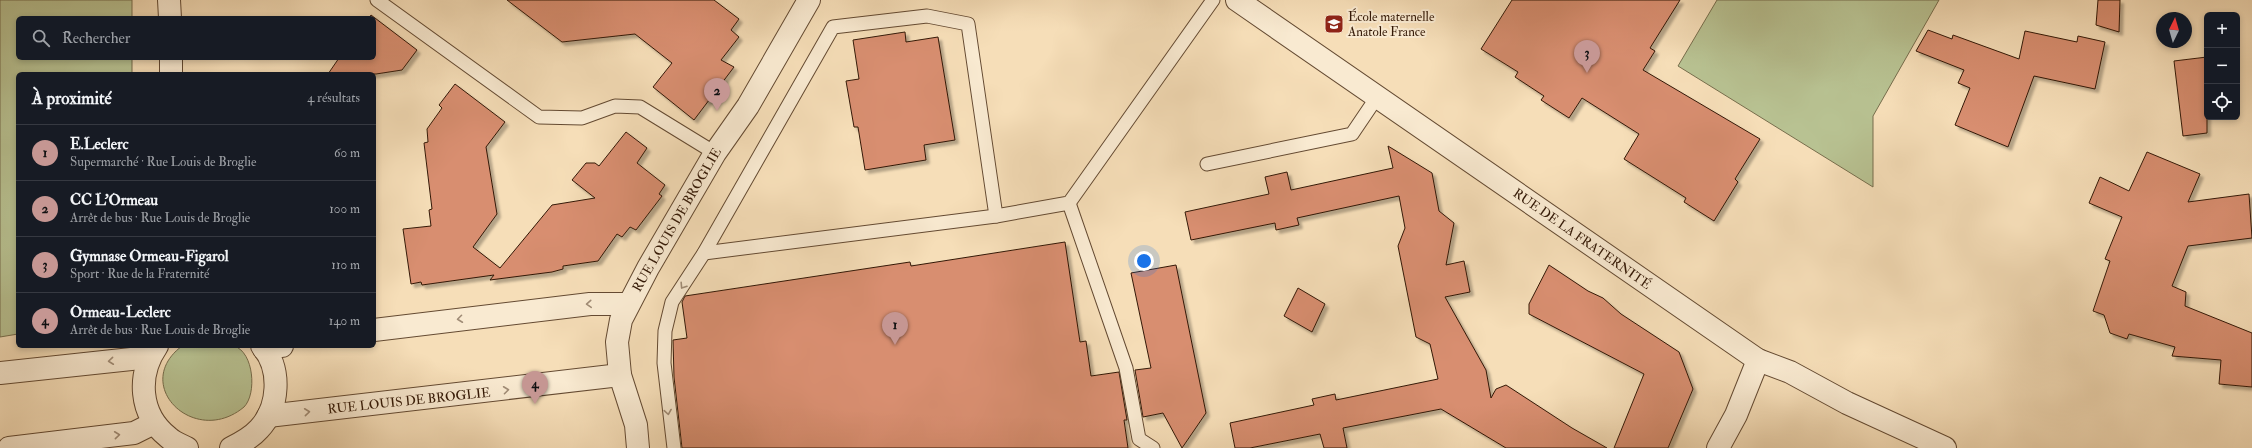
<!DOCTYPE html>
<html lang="fr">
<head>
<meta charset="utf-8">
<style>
	body { margin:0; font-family:"IM FELL Double Pica",serif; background:#242831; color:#f1f3f6 }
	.controls { position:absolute; right:12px; top:12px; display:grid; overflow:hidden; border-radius:6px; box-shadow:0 2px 6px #0003 }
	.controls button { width:36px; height:36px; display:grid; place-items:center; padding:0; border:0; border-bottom:1px solid #363941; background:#171b24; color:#f1f3f6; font:20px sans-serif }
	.compass { position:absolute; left:2156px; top:12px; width:36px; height:36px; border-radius:50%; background:#171b24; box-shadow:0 2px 6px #0003; rotate:5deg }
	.you { position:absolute; left:1144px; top:261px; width:14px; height:14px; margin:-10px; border:3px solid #fff; border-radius:50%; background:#1a73e8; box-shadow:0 0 0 6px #1a73e833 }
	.badge { display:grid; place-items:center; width:26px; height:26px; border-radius:50%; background:#c59692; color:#111; font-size:13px; font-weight:700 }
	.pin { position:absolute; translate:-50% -33px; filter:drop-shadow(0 1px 2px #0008) }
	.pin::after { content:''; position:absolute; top:21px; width:14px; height:12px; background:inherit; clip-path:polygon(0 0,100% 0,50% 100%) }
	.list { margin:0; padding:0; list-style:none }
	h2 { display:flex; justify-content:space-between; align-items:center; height:52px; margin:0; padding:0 16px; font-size:17px }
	h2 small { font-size:13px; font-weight:400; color:#9ea1a6 }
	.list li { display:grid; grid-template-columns:26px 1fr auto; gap:12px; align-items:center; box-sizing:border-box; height:56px; padding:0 16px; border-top:1px solid #363941 }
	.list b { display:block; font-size:15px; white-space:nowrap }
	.list p { margin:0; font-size:13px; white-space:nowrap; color:#9ea1a6 }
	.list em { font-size:13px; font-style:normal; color:#9ea1a6 }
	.icon { flex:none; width:22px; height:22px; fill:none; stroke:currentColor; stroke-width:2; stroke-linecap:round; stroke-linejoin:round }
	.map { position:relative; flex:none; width:2252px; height:448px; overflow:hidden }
	.search { position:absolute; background:#171b24; box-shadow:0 2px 6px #0003; left:16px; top:16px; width:360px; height:44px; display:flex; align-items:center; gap:10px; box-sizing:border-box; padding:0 14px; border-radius:6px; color:#9ea1a6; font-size:15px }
	.panel { position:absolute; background:#171b24; box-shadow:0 2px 6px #0003; left:16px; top:72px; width:360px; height:276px; border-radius:6px }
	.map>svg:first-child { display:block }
	.green { fill:#b8c292; stroke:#766d4c }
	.building { fill:#d88e6f; stroke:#331806; filter:url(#shadow) }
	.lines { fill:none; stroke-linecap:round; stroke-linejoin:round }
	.service-casing { stroke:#644a32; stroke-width:15 }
	.minor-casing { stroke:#644a32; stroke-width:24 }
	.tertiary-casing { stroke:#644a32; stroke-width:24 }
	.service { stroke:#f9ead1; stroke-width:13 }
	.minor { stroke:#f9ead1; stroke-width:22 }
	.tertiary { stroke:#f9ead1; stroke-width:22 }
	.oneway { stroke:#a08c76 }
	.labels { text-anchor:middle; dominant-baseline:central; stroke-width:4; stroke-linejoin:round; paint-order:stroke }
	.poi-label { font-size:13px; fill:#331806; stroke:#f9ead1; text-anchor:start }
	.street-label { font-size:13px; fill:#331806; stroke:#f9ead1 }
</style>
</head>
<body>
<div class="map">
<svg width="2252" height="448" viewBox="0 0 2252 448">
	<defs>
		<filter id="shadow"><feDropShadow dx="3.5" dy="3.5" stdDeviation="1" flood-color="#0004"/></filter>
	</defs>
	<rect width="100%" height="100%" fill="#f6deb8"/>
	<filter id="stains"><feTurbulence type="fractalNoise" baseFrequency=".005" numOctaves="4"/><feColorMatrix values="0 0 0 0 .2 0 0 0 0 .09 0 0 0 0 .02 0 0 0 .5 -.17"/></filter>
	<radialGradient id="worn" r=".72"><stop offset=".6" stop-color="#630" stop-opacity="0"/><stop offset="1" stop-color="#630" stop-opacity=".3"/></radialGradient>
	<g class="green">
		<polygon points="0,0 132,0 132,18 18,18 18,58 132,58 132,74 18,74 18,334 0,337"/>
		<polygon points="1717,0 1939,0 1873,116 1873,187 1678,66"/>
		<path d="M182,346C194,346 224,343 234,346C254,352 257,394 244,407C195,448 130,385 182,346Z"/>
	</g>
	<g class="building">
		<polygon points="507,0 714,0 739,19 731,30 739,37 721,60 734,67 694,120 653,87 672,63 635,34 562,42"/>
		<polygon points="1512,0 1680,0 1650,48 1655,51 1643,70 1760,139 1735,179 1738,182 1714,221 1684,202 1686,198 1624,159 1639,134 1582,98 1569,118 1541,100 1544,96 1515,77 1518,72 1481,49"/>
		<polygon points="2098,0 2120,0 2119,32 2096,25"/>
		<polygon points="371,15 417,50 402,70 376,74 328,74 339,58 374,58 374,18 369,18"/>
		<polygon points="1928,30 1952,39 1953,35 2019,59 2025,31 2077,42 2078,36 2105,42 2095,89 2034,76 2008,147 1955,125 1970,88 1958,83 1964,70 1916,51"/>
		<polygon points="905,32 906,42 938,37 955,140 924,145 926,160 865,170 858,127 854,127 846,81 859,79 853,40"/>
		<polygon points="2207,57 2207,133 2183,136 2174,61"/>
		<polygon points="455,84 505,122 486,147 497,214 473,247 500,268 552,205 595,198 572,180 586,163 595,163 599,166 626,132 647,148 637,163 665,185 659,194 662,196 636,230 630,227 622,237 617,234 598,261 563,266 563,269 552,272 490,280 494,275 422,285 421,282 411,284 403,229 431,226 429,210 432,209 424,143 428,142 427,129 442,108 439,105"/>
		<polygon points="1388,146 1432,173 1439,211 1454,223 1446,265 1464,261 1470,292 1445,297 1486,370 1491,398 1496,389 1506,385 1572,428 1607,448 1506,448 1441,409 1343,428 1347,448 1324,448 1320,434 1250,448 1235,448 1230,423 1314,405 1312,399 1335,394 1336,400 1438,379 1430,344 1416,337 1398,246 1405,228 1399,196 1297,218 1299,225 1276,230 1275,223 1191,240 1185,212 1269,194 1265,177 1287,172 1291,190 1393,168"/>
		<polygon points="2147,152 2200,174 2188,202 2249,194 2252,238 2188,246 2172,286 2186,292 2185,306 2252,333 2252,387 2219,384 2221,360 2172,356 2175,347 2129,334 2127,339 2110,333 2104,315 2093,311 2110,261 2105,259 2122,217 2089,203 2100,177 2129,191"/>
		<polygon points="1065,242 1080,342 1086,341 1091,376 1119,372 1127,420 1124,420 1128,448 682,448 674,377 673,340 687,338 682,302 685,296 910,262 911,266"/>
		<polygon points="1176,265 1206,413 1182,448 1163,413 1143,417 1135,370 1151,368 1131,273"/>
		<polygon points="1549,265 1588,291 1603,298 1621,314 1679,352 1693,389 1668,448 1614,448 1644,374 1529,314 1529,304"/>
		<polygon points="1298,288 1325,304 1312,332 1284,316"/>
	</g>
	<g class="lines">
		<defs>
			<g id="service">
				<polyline points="377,0 539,117 582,118 615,106 640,107 715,153"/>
				<polyline points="1207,164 1352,134 1377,97"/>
				<polyline points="1069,203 1126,368 1139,439 1153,448"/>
				<polyline points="704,253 996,216 1069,203 1213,0"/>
				<polyline points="674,448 664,363 665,331 672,302 704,253 833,27 927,16 968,24 996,216"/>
			</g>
			<g id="minor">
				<polyline points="1237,0 1758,360 1790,372 1847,403 1945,448"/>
				<polyline points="374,330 590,304 628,304"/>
				<polyline points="264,349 282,346"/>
				<polyline points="0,373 150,357"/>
				<polyline points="268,416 620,375"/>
				<polyline points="9,448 134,433 154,423"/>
				<polyline points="638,448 636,425 620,375 617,342 621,320 648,268 715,153 748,106 809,0"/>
				<polyline points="1718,448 1736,415 1758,360"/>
			</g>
			<g id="tertiary">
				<polyline points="169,0 170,18"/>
				<polyline points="171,58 171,74"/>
				<path d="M157,346C137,375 139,414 168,437C173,442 181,445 187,448"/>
				<path d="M231,448C241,443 251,438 259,429C279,408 282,369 262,346"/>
			</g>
		</defs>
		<use href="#service" class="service-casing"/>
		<use href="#minor" class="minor-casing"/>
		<use href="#tertiary" class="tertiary-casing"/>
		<use href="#service" class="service"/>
		<use href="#minor" class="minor"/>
		<use href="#tertiary" class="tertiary"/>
	</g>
	<defs><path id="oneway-chevron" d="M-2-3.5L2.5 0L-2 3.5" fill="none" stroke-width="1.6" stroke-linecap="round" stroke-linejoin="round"/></defs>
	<g class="oneway">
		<use href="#oneway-chevron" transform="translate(683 286) rotate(123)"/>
		<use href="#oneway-chevron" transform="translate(589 304) rotate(176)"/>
		<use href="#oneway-chevron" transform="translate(460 319) rotate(173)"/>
		<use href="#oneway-chevron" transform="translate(111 361) rotate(174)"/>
		<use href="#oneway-chevron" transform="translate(506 390) rotate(-7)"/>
		<use href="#oneway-chevron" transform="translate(307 412) rotate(-6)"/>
		<use href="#oneway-chevron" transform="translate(668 412) rotate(81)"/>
		<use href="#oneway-chevron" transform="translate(117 435) rotate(-6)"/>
	</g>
	<defs>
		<symbol id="school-square" viewBox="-11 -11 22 22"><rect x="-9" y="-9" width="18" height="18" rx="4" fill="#8f2418" stroke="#f9ead1"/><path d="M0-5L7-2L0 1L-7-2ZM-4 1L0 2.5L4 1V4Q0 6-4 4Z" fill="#fff"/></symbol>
	</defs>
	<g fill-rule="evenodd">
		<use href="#school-square" x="1323" y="13" width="22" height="22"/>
	</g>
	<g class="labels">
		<g class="poi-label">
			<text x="1348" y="17">École maternelle<tspan x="1348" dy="15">Anatole France</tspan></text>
		</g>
		<g class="street-label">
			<text transform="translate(677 220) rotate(-60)">RUE LOUIS DE BROGLIE</text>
			<text transform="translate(1582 239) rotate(35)">RUE DE LA FRATERNITÉ</text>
			<text transform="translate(409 401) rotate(-6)">RUE LOUIS DE BROGLIE</text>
		</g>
	</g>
	<rect width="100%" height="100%" filter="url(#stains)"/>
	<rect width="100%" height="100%" fill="url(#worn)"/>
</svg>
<div class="controls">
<button>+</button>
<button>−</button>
<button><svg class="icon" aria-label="locate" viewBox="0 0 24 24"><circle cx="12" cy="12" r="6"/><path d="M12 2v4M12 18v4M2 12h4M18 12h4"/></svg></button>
</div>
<svg class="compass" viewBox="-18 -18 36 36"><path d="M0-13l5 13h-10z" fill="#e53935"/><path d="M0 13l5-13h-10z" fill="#9ea1a6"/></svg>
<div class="you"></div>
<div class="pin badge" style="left:895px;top:345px">1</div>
<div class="pin badge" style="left:717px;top:111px">2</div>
<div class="pin badge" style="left:1587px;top:73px">3</div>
<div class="pin badge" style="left:535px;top:404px">4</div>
<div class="search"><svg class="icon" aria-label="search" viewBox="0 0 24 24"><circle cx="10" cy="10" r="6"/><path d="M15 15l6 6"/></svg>Rechercher</div>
<section class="panel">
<h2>À proximité<small>4 résultats</small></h2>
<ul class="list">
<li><span class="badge">1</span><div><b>E.Leclerc</b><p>Supermarché · Rue Louis de Broglie</p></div><em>60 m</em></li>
<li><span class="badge">2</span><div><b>CC L'Ormeau</b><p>Arrêt de bus · Rue Louis de Broglie</p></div><em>100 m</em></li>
<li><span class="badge">3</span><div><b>Gymnase Ormeau-Figarol</b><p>Sport · Rue de la Fraternité</p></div><em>110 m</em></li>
<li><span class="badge">4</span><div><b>Ormeau-Leclerc</b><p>Arrêt de bus · Rue Louis de Broglie</p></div><em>140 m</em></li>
</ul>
</section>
</div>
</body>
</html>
